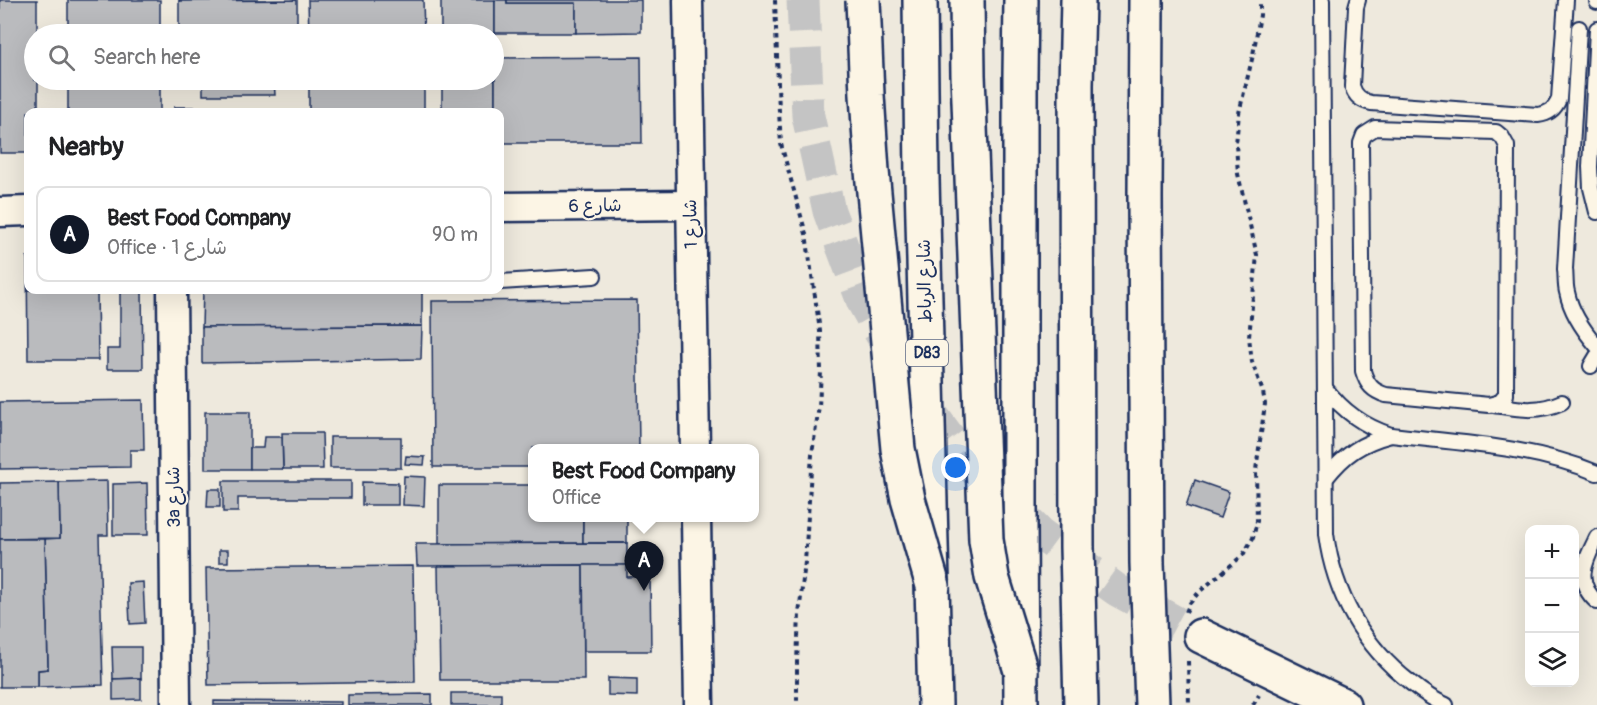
<!DOCTYPE html>
<html lang="en">
<head>
<meta charset="utf-8">
<style>
	body { margin:0; font-family:Pangolin,"Playpen Sans Arabic",sans-serif; background:#f6f6f6; color:#202124 }
	.controls { position:absolute; right:18px; bottom:18px; display:grid; overflow:hidden; border-radius:12px; box-shadow:0 6px 24px #0002 }
	.controls button { width:54px; height:54px; display:grid; place-items:center; padding:0; border:0; border-bottom:2px solid #e0e0e0; background:#fff; color:#202124; font:30px sans-serif }
	.you { position:absolute; left:956px; top:468px; width:21px; height:21px; margin:-15px; border:4px solid #fff; border-radius:50%; background:#1a73e8; box-shadow:0 0 0 9px #1a73e833 }
	.badge { display:grid; place-items:center; width:39px; height:39px; border-radius:50%; background:#111827; color:#fff; font-size:20px; font-weight:700 }
	.pin { position:absolute; translate:-50% -50px; filter:drop-shadow(0 2px 3px #0008) }
	.pin::after { content:''; position:absolute; top:32px; width:21px; height:18px; background:inherit; clip-path:polygon(0 0,100% 0,50% 100%) }
	.popup { position:absolute; left:528px; top:444px; width:231px; height:78px; box-sizing:border-box; display:grid; place-content:center; border-radius:12px; background:#fff; filter:drop-shadow(0 2px 4px #0005); font-size:20px; white-space:nowrap; color:#757577 }
	.popup b { font-size:22px; color:#202124 }
	.popup::after { content:''; position:absolute; left:50%; top:100%; margin-left:-12px; border:12px solid transparent; border-top-color:#fff }
	.list { margin:0; padding:0; list-style:none }
	h2 { display:flex; justify-content:space-between; align-items:center; height:78px; margin:0; padding:0 24px; font-size:26px }
	h2 small { font-size:20px; font-weight:400; color:#757577 }
	.list li { display:grid; grid-template-columns:39px 1fr auto; gap:18px; align-items:center; box-sizing:border-box; height:96px; margin:0 12px 12px; padding:0 12px; border:2px solid #e0e0e0; border-radius:12px }
	.list b { display:block; font-size:22px; white-space:nowrap }
	.list p { margin:0; font-size:20px; white-space:nowrap; color:#757577 }
	.list em { font-size:20px; font-style:normal; color:#757577 }
	.icon { flex:none; width:33px; height:33px; fill:none; stroke:currentColor; stroke-width:2; stroke-linecap:round; stroke-linejoin:round }
	.map { position:relative; flex:none; width:1597px; height:705px; overflow:hidden }
	.search { position:absolute; background:#fff; box-shadow:0 6px 24px #0002; left:24px; top:24px; width:480px; height:66px; display:flex; align-items:center; gap:15px; box-sizing:border-box; padding:0 21px; border-radius:33px; color:#757577; font-size:22px }
	.panel { position:absolute; background:#fff; box-shadow:0 6px 24px #0002; left:24px; top:108px; width:480px; height:186px; border-radius:12px }
	.map>svg:first-child { display:block }
	.building { fill:#babbbe; stroke:#1b2f5e; stroke-width:1.5 }
	.lines { fill:none; stroke-linecap:round; stroke-linejoin:round }
	.motorway-tunnel { stroke:#c4c4c4; stroke-width:33; stroke-dasharray:33 16; stroke-linecap:butt }
	.service-casing { stroke:#1b2f5e; stroke-width:18 }
	.minor-casing { stroke:#1b2f5e; stroke-width:33 }
	.motorway-casing { stroke:#1b2f5e; stroke-width:38 }
	.path { stroke:#1b2f5e; stroke-width:4; stroke-dasharray:4.5 4.5; stroke-linecap:butt }
	.service { stroke:#fcf5e5; stroke-width:14 }
	.minor { stroke:#fcf5e5; stroke-width:28 }
	.motorway { stroke:#fcf5e5; stroke-width:33 }
	.motorway-bridge-casing { stroke:#1b2f5e; stroke-width:38; stroke-linecap:butt }
	.motorway-bridge { stroke:#fcf5e5; stroke-width:33 }
	.labels { text-anchor:middle; dominant-baseline:central; stroke-width:4.5; stroke-linejoin:round; paint-order:stroke }
	.shield { fill:#fcf5e5; stroke:#5e6a86; stroke-width:1.5 }
	.shield-label { font-size:16px; font-weight:bold; fill:#1b2f5e }
	.street-label { font-size:18px; fill:#1b2f5e; stroke:#fcf5e5 }
</style>
</head>
<body>
<div class="map">
<svg width="1597" height="705" viewBox="0 0 1597 705">
	<rect width="100%" height="100%" fill="#eee9dd"/>
	<filter id="ink" filterUnits="userSpaceOnUse"><feTurbulence type="fractalNoise" baseFrequency=".0167" numOctaves="2"/><feDisplacementMap in="SourceGraphic" scale="12" xChannelSelector="R" yChannelSelector="G"/><feConvolveMatrix kernelMatrix="1 2 1 2 8 2 1 2 1" color-interpolation-filters="sRGB"/></filter>
	<g filter="url(#ink)">
		<g class="building">
			<polygon points="0,0 37,0 37,34 34,34 34,80 38,80 38,112 28,112 28,153 0,153"/>
			<rect x="68" y="0" width="92" height="34"/>
			<polygon points="179,0 267,0 179,1"/>
			<polygon points="297,0 297,34 179,34 179,1"/>
			<polygon points="308,0 423,0 424,34 309,34"/>
			<polygon points="441,0 495,0 495,112 442,112 442,80 494,80 494,34 441,34"/>
			<polygon points="495,0 507,0 507,3 576,3 576,33 495,33"/>
			<polygon points="507,0 641,0 641,32 576,33 576,3 507,3"/>
			<polygon points="641,57 642,143 500,143 500,112 495,112 495,58"/>
			<rect x="68" y="80" width="92" height="32"/>
			<polygon points="203,80 274,80 275,95 203,95"/>
			<rect x="309" y="80" width="115" height="32"/>
			<rect x="174" y="107" width="20" height="5"/>
			<polygon points="27,257 28,257 28,290 97,290 98,360 28,360"/>
			<polygon points="120,290 142,290 143,369 107,369 107,349 120,349"/>
			<polygon points="203,290 422,290 422,326 202,327"/>
			<polygon points="637,300 639,448 533,448 533,467 433,467 432,301"/>
			<polygon points="422,326 421,359 202,363 202,327"/>
			<polygon points="143,400 144,450 130,450 130,467 0,469 0,402"/>
			<rect x="205" y="412" width="45" height="57"/>
			<polygon points="282,433 322,433 323,469 283,469"/>
			<polygon points="264,437 282,437 283,469 250,469 250,448 263,448"/>
			<rect x="330" y="437" width="71" height="31"/>
			<polygon points="406,456 425,457 424,465 405,464"/>
			<polygon points="404,476 425,477 424,506 403,505"/>
			<polygon points="1195,480 1229,492 1220,518 1186,506"/>
			<polygon points="107,481 108,535 99,535 103,685 38,687 38,670 48,669 45,539 60,538 59,482"/>
			<polygon points="223,481 351,481 351,498 238,498 238,512 223,512"/>
			<polygon points="59,482 60,538 0,539 0,483"/>
			<polygon points="362,482 398,483 398,505 362,505"/>
			<polygon points="147,483 148,535 113,535 113,484"/>
			<polygon points="439,485 533,485 533,518 583,518 583,543 439,544"/>
			<polygon points="208,489 220,489 220,507 207,507"/>
			<rect x="583" y="518" width="44" height="25"/>
			<polygon points="0,539 45,539 48,669 38,670 38,687 0,687"/>
			<polygon points="627,543 627,565 417,566 416,544"/>
			<rect x="219" y="550" width="9" height="12"/>
			<polygon points="583,565 584,680 440,680 438,566"/>
			<polygon points="583,565 627,565 627,577 650,576 651,651 584,651"/>
			<polygon points="413,566 415,682 208,685 206,568"/>
			<polygon points="143,582 145,623 130,624 128,583"/>
			<polygon points="112,647 141,647 141,678 113,679"/>
			<polygon points="141,678 141,699 113,700 113,679"/>
			<polygon points="608,678 637,679 637,696 608,695"/>
			<rect x="451" y="693" width="50" height="12"/>
			<polygon points="432,694 432,705 348,705 348,695"/>
			<polygon points="214,701 341,702 341,705 214,705"/>
		</g>
		<g class="lines">
			<polyline class="motorway-tunnel" points="803,0 808,116 829,211 863,302 911,387 969,464 1039,533 1117,590 1201,636"/>
			<defs>
				<g id="service">
					<path d="M1322,0L1326,534C1334,594 1363,646 1411,683C1421,691 1433,700 1446,705"/>
					<path d="M1358,0L1356,7L1352,86C1355,96 1361,101 1371,103L1538,115C1549,114 1555,109 1559,99L1566,0"/>
					<polyline points="1597,0 1597,2"/>
					<path d="M1579,28L1565,269C1566,276 1565,285 1567,292C1571,312 1584,331 1597,346"/>
					<polyline points="1597,29 1590,167 1591,188 1597,212"/>
					<path d="M1375,128L1496,132L1502,137L1507,146L1506,395L1500,402L1489,405L1386,395C1373,391 1367,385 1363,371L1361,143L1364,135Z"/>
					<polyline points="500,282 594,276"/>
					<polyline points="1591,366 1597,356"/>
					<path d="M1325,388C1343,411 1363,426 1391,435C1460,443 1532,446 1597,473"/>
					<path d="M1494,405C1520,409 1537,413 1562,402"/>
					<path d="M1326,478C1345,454 1361,443 1391,435"/>
					<path d="M1597,537C1586,560 1573,581 1597,602"/>
				</g>
				<g id="minor">
					<polyline points="688,0 695,448"/>
					<polyline points="500,207 691,205"/>
					<polyline points="0,212 28,211"/>
					<polyline points="172,290 176,705"/>
					<polyline points="696,518 699,705"/>
				</g>
				<g id="motorway">
					<polyline points="920,0 922,179 935,705"/>
					<polyline points="1078,0 1076,85 1077,547 1081,705"/>
					<polyline points="1146,0 1145,197 1147,563 1152,705"/>
					<polyline points="1201,636 1343,705"/>
					<polyline points="1021,705 1020,523 1020,76 1021,0"/>
				</g>
			</defs>
			<use href="#service" class="service-casing"/>
			<use href="#minor" class="minor-casing"/>
			<use href="#motorway" class="motorway-casing"/>
			<g class="path">
				<polyline points="775,0 779,112 781,144 806,234 820,331 821,372 819,406 812,454 805,562 799,614 797,662 797,705"/>
				<polyline points="1186,612 1190,603 1199,592 1243,555 1253,538 1257,521 1256,470 1265,404 1263,392 1252,362 1249,337 1257,255 1238,174 1236,144 1239,113 1253,55 1260,15 1260,0"/>
				<polyline points="1188,661 1189,705"/>
				<polyline points="1253,705 1259,695"/>
			</g>
			<use href="#service" class="service"/>
			<use href="#minor" class="minor"/>
			<use href="#motorway" class="motorway"/>
			<defs>
				<g id="motorway-bridge">
					<polyline points="863,0 867,95 872,171 898,449 908,499 933,586"/>
					<polyline points="967,0 968,75 986,540 992,577 1021,671"/>
				</g>
			</defs>
			<use href="#motorway-bridge" class="motorway-bridge-casing"/>
			<use href="#motorway-bridge" class="motorway-bridge"/>
		</g>
	</g>
	<g class="labels">
		<rect class="shield" x="906" y="340" width="42" height="26" rx="4.5"/>
		<g class="shield-label">
			<text x="927" y="353">D83</text>
		</g>
		<g class="street-label">
			<text transform="translate(595 206) rotate(-1)">شارع 6</text>
			<text transform="translate(691 224) rotate(-91)">شارع 1</text>
			<text transform="translate(925 281) rotate(-91)">شارع الرباط</text>
			<text transform="translate(174 497) rotate(-91)">3a شارع</text>
		</g>
	</g>
</svg>
<div class="controls">
<button>+</button>
<button>−</button>
<button><svg class="icon" aria-label="layers" viewBox="0 0 24 24"><path d="M12 4l9 5-9 5-9-5zM3 14l9 5 9-5"/></svg></button>
</div>
<div class="you"></div>
<div class="pin badge" style="left:644px;top:591px">A</div>
<div class="popup"><b>Best Food Company</b>Office</div>
<div class="search"><svg class="icon" aria-label="search" viewBox="0 0 24 24"><circle cx="10" cy="10" r="6"/><path d="M15 15l6 6"/></svg>Search here</div>
<section class="panel">
<h2>Nearby<small></small></h2>
<ul class="list">
<li><span class="badge">A</span><div><b>Best Food Company</b><p>Office · شارع 1</p></div><em>90 m</em></li>
</ul>
</section>
</div>
</body>
</html>
